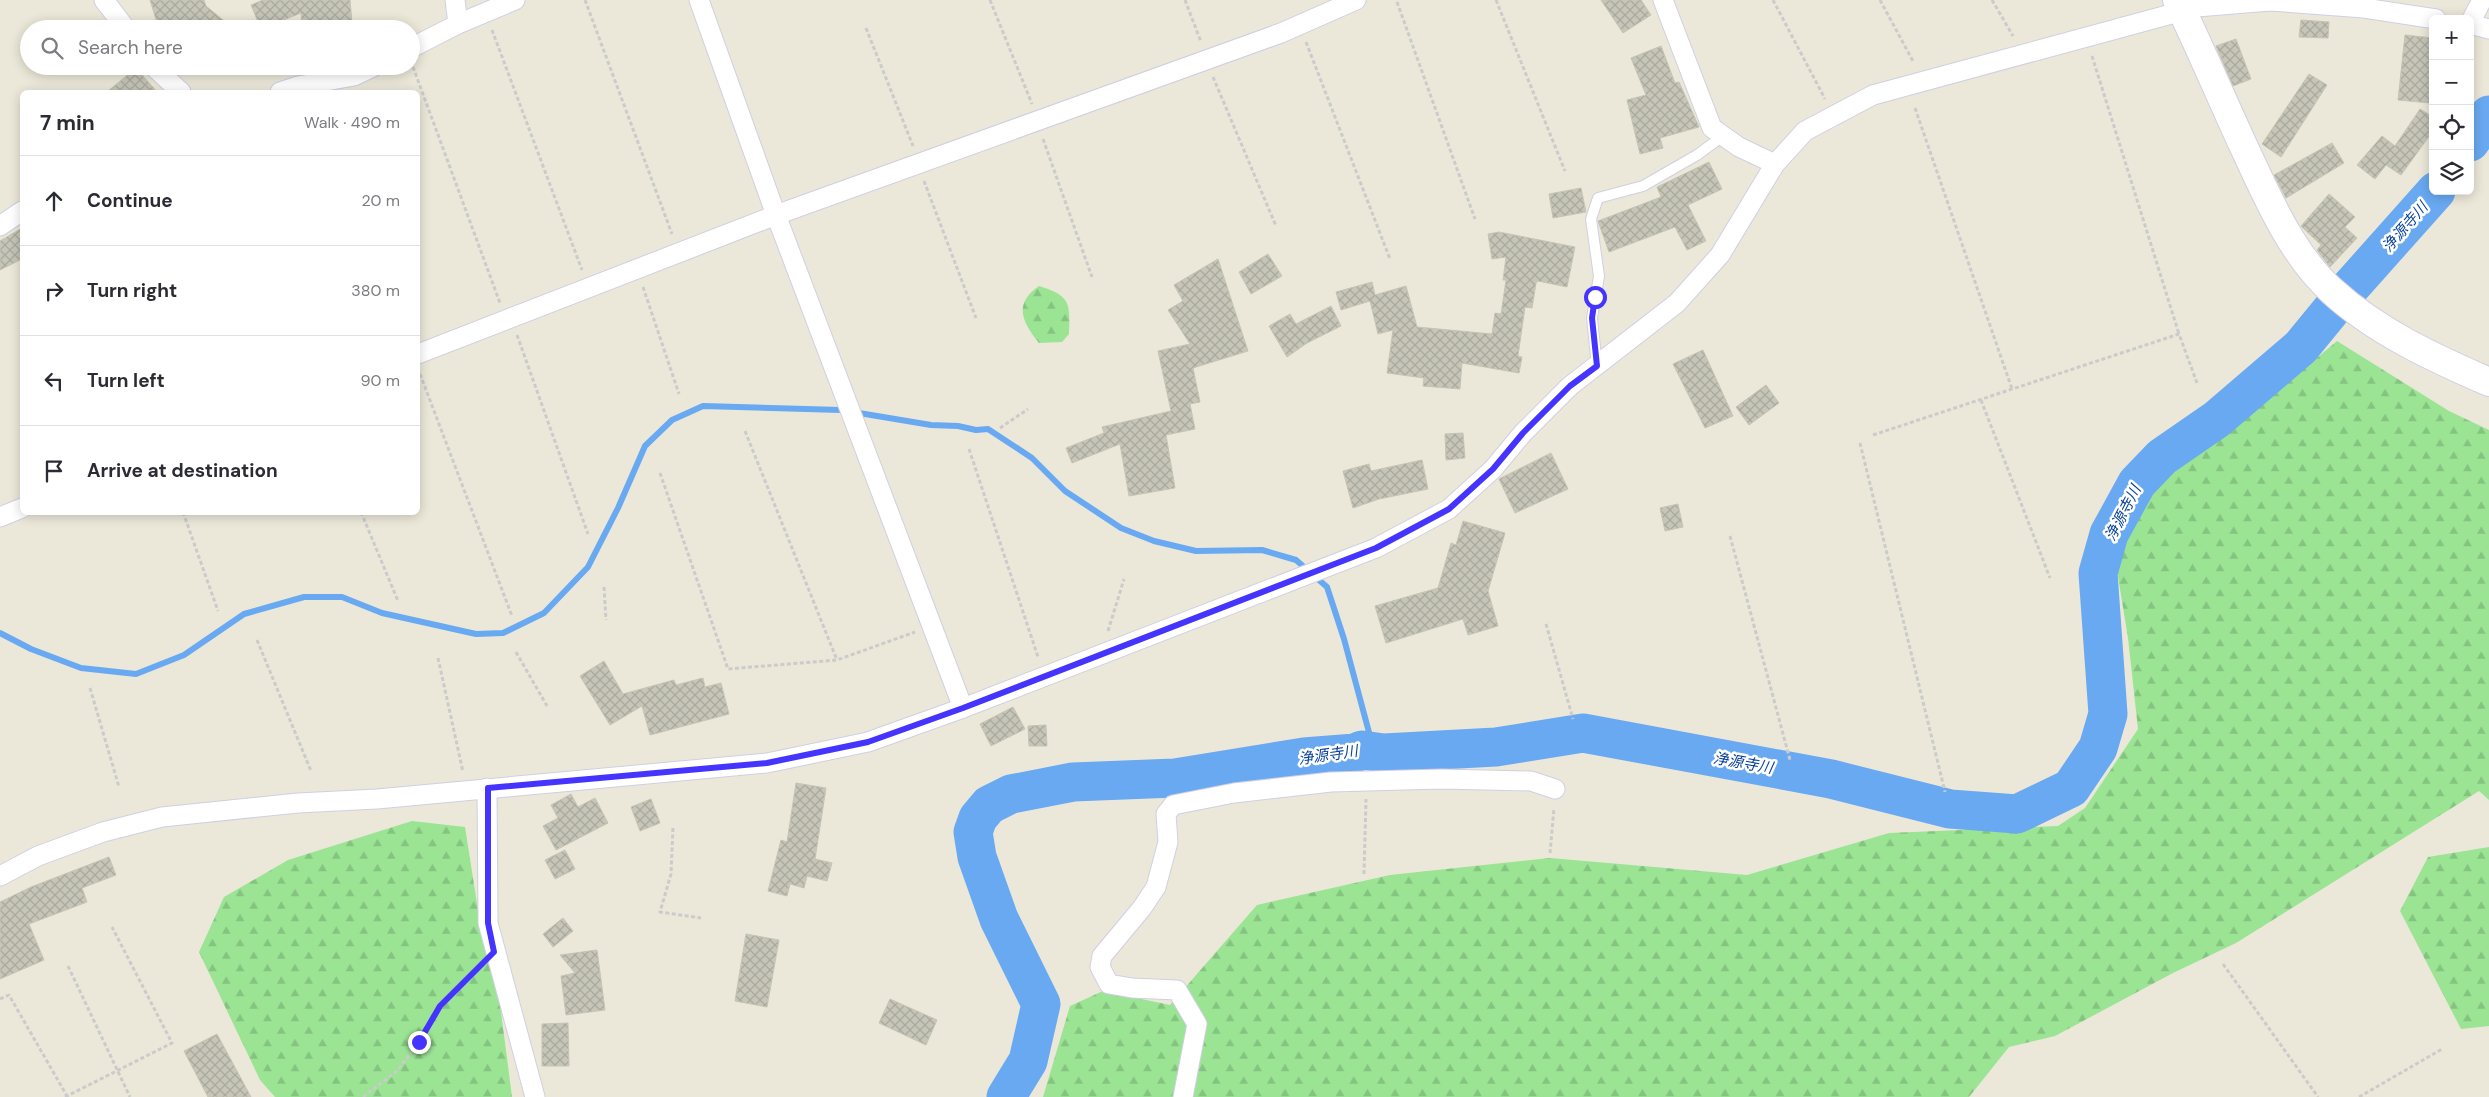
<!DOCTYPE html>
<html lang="en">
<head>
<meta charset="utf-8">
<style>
	body { margin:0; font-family:"DM Sans","Noto Sans JP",sans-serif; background:#f2f2f3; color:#2b2b33 }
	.controls { position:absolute; right:15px; top:15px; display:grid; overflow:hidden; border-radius:8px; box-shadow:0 2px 12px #0003 }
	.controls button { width:45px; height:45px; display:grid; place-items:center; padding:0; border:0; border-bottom:1px solid #e1e1e2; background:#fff; color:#2b2b33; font:25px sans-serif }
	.stop { position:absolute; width:15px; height:15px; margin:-11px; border:4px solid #4434fd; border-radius:50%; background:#fff }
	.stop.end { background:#4434fd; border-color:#fff; box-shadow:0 1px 5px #0008 }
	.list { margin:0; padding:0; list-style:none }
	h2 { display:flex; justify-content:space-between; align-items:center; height:65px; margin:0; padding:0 20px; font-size:21px }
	h2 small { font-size:16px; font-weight:400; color:#7c7c81 }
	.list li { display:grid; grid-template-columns:32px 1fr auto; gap:15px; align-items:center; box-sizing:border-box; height:90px; padding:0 20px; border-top:1px solid #e1e1e2 }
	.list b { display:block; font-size:19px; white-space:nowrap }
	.list em { font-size:16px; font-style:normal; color:#7c7c81 }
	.icon { flex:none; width:28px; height:28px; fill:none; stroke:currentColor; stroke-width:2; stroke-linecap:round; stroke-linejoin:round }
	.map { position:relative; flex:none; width:2489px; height:1097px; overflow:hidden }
	.search { position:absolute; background:#fff; box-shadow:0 2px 12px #0003; left:20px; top:20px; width:400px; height:55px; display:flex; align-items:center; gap:12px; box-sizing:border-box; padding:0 18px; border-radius:28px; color:#7c7c81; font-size:19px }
	.panel { position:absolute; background:#fff; box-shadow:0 2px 12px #0003; left:20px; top:90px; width:400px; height:425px; border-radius:8px }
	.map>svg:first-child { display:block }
	.forest { fill:url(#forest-firs) }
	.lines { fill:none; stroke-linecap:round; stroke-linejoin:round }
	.stream { stroke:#69a9f1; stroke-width:6 }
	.river { stroke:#69a9f1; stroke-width:39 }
	.building { fill:url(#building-cross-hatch); stroke:#c6c5b3 }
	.lane-casing { stroke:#d0cfe2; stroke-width:12 }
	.street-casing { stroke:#d0cfe2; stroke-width:21 }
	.secondary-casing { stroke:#d0cfe2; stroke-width:30 }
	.path { stroke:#cbcbcb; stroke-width:3; stroke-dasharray:4 2.5; stroke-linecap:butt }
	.lane { stroke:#fff; stroke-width:10 }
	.street { stroke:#fff; stroke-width:19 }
	.secondary { stroke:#fff; stroke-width:28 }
	.route { stroke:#4434fd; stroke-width:6 }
	.labels { text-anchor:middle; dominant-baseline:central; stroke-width:5; stroke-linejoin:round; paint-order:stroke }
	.water-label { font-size:15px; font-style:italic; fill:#0a429b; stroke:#fff }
</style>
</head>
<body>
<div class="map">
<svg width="2489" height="1097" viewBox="0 0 2489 1097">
	<defs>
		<pattern id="forest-firs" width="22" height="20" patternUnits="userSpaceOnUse" patternTransform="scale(1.25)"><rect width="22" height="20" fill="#9ae494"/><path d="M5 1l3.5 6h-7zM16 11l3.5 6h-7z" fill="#85c480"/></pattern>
		<pattern id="building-cross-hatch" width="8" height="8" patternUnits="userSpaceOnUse" patternTransform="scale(1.25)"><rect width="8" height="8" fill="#c6c5b8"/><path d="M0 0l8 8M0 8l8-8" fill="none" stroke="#aaa99e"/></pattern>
	</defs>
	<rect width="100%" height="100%" fill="#ebe8d9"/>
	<g class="forest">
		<path d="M1039,286C1071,296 1070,303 1069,334L1062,342L1039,343C1022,322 1013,304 1039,286Z"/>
		<polygon points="2337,341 2449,411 2489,430 2489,800 2479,791 2236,943 2173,973 2055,1036 2009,1047 1969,1097 1043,1097 1070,1006 1103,991 1170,1005 1257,905 1390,875 1550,858 1747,875 1889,833 2058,826 2085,808 2138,729 2128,638 2112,540 2187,452 2282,387"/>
		<polygon points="412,821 465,827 478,910 500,1004 512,1097 275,1097 260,1080 199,952 224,897 288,860"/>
		<polygon points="2489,847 2489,1026 2461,1029 2400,911 2428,857"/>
	</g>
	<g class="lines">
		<polyline class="stream" points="0,633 31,649 81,668 136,674 184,655 244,614 304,597 342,597 382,613 476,634 503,633 544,613 588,567 618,508 645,446 672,420 703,406 841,410 931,425 958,426 976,430 988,429 1032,458 1065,491 1121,528 1154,541 1196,551 1262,550 1296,560 1327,587 1344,639 1374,751"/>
		<g class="river">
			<polyline points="2470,142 2489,115"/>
			<polyline points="1006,1097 1028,1061 1041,1004 999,919 977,857 973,832 978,818 989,805 1011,794 1073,782 1175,778 1304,757 1355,753 1362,750 1384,753 1496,747 1583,733 1831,779 1950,809 2017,814 2071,788 2098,748 2108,714 2098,573 2109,534 2137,483 2162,457 2217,419 2301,347 2346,292 2436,191"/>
		</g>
	</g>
	<g class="building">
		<polygon points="150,0 204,0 206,6 234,29 159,29"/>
		<polygon points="263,0 350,0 352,23 302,29 301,13 261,29 251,5"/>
		<polygon points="1601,0 1641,0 1651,15 1623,33"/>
		<polygon points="2301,20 2329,22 2328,38 2299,37"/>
		<polygon points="2405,35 2433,38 2430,103 2398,100"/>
		<polygon points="2236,39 2251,79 2233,86 2216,46"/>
		<polygon points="1661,46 1675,83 1679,82 1699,127 1660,138 1663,148 1640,154 1627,100 1646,95 1631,58"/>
		<polygon points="136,68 157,92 107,92"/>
		<polygon points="2309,74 2327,85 2281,157 2262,144"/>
		<polygon points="2420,109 2433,117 2433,131 2401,175 2386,165 2375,179 2357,165 2382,136 2395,146"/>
		<polygon points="2332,143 2344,163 2286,198 2274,175"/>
		<polygon points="1709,162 1722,189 1688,205 1706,241 1687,250 1675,227 1609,252 1598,221 1661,197 1657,187"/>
		<polygon points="1581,188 1586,212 1553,218 1549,194"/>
		<polygon points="2329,194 2355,217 2345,227 2357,238 2330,267 2317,250 2321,245 2301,226"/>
		<polygon points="22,228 22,259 0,270 0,241"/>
		<polygon points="1499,232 1575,247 1567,287 1538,281 1536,283 1532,308 1525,307 1518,356 1522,357 1519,373 1462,363 1460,389 1423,386 1424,378 1387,373 1393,330 1378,334 1370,301 1341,310 1336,292 1372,282 1375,295 1406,286 1417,327 1492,334 1495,313 1501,314 1506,280 1503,280 1506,257 1492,259 1488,234"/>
		<polygon points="1268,254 1282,276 1251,294 1239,272"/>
		<polygon points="1218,259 1248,351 1193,368 1200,402 1190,404 1195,429 1166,435 1175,488 1129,496 1120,444 1072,463 1066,448 1104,433 1102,427 1171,411 1158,351 1190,344 1168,310 1183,301 1174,285"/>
		<polygon points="1331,306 1341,326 1307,343 1287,357 1269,326 1290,314 1296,324"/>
		<polygon points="1703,350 1733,416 1705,428 1673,364"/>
		<polygon points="1766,385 1779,403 1749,425 1736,407"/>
		<polygon points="1463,433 1465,458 1446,460 1445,434"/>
		<polygon points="1551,453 1568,489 1515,513 1499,479"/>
		<polygon points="1422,460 1428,489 1379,499 1353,508 1343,471 1369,464 1371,471"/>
		<polygon points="1678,504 1683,527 1665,531 1660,508"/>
		<polygon points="1463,521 1505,533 1488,591 1498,626 1468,635 1463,619 1386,643 1375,606 1438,588 1451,543 1456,545"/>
		<polygon points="604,661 623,694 674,680 676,685 703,678 705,687 721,683 729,714 650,735 642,706 610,725 580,676"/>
		<polygon points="1013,707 1025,729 991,746 980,724"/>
		<polygon points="1046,725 1047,746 1029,746 1028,726"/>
		<polygon points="796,783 826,788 815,859 832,863 827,881 807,876 804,888 790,884 787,896 768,891 781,840 787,842"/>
		<polygon points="571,794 578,807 595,798 608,823 556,850 543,826 558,818 551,805"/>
		<polygon points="651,799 660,823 640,831 631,807"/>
		<polygon points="565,850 575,869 555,879 545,860"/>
		<polygon points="109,857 116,875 82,888 87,902 29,924 44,960 0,979 0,902 31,887"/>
		<polygon points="563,918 573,931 553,947 543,934"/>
		<polygon points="746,934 779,940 767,1007 735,1001"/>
		<polygon points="597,950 605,1010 566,1015 561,976 575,973 560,955"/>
		<polygon points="890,999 937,1020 926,1045 879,1023"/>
		<polygon points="568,1023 569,1066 542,1066 542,1024"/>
		<polygon points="217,1034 251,1097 208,1097 184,1051"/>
	</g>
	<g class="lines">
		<defs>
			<polyline id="lane" points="1597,366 1592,318 1599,276 1591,219 1598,198 1643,186 1697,155 1723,136"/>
			<g id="street">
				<polyline points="104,0 126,29"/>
				<polyline points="455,0 458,24"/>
				<polyline points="699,0 776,215 963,708"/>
				<polyline points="1663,0 1712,128 1739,147 1775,164"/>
				<polyline points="2470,23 2482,0"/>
				<polyline points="2470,24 2489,29"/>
				<polyline points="411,48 458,24 515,0"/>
				<polyline points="153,66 181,92"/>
				<polyline points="280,92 298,86 354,76 375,66"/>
				<polyline points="0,226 22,211"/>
				<polyline points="418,354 776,215 1281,33 1356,0"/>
				<polyline points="0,517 22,508"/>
				<polyline points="487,788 488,923 535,1097"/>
				<polyline points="0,876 38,856 103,832 162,817 298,803 377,799 767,763 868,742 963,708 1376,548 1449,509 1493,469 1523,433 1570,386 1677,303 1720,255 1775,164 1805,131 1873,95 2197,7 2270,1 2364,8 2436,19"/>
				<polyline points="1183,1097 1197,1024 1177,990 1132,988 1109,984 1100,967 1102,956 1142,908 1156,887 1168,842 1166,814 1173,805 1234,793 1331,782 1442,779 1531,781 1555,789"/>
			</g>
			<path id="secondary" d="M2177,0C2200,48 2221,97 2243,145C2266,194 2291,254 2332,291C2377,332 2434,358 2489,382"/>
		</defs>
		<use href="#lane" class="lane-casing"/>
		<use href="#street" class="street-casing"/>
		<use href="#secondary" class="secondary-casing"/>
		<g class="path">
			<polyline points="585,0 672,234"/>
			<polyline points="990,0 1032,104"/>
			<polyline points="1185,0 1201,42"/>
			<polyline points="1496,0 1565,171"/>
			<polyline points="1773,0 1825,99"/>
			<polyline points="1880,0 1914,63"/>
			<polyline points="1992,0 2013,36"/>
			<polyline points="1397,2 1475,219"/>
			<polyline points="866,28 913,146"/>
			<polyline points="492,30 582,270"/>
			<polyline points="1306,42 1390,259"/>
			<polyline points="2092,56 2179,334"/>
			<polyline points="413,67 500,303"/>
			<polyline points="1213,77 1276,226"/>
			<polyline points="1915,108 2012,389"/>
			<polyline points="1043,139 1092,277"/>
			<polyline points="924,181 976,318"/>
			<polyline points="643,287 679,394"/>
			<polyline points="517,335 588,534"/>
			<polyline points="420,374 512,616"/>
			<polyline points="1981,400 2050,578"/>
			<polyline points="1000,428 1028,409"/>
			<polyline points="745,431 837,660"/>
			<polyline points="1873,435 2179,334 2197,383"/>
			<polyline points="1860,443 1945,792"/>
			<polyline points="969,449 1038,657"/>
			<polyline points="660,473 728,669 837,660 915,632"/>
			<polyline points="183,512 218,611"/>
			<polyline points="361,512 398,601"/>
			<polyline points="1730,536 1790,760"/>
			<polyline points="604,587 606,620"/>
			<polyline points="1546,624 1573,719"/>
			<polyline points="1108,631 1124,579"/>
			<polyline points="257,640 311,771"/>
			<polyline points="516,652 547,706"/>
			<polyline points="438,658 463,772"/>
			<polyline points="90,688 119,787"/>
			<polyline points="673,828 671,874 660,912 701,918"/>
			<polyline points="1550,853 1554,808"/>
			<polyline points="1364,874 1366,799"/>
			<polyline points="2223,964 2318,1097"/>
			<polyline points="68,966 130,1097"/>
			<polyline points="0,999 9,995 67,1096"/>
			<polyline points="65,1097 172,1043 112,927"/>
			<polyline points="363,1097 397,1071 419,1042 440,1005 479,966"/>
			<polyline points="2359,1097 2442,1049"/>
		</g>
		<use href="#lane" class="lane"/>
		<use href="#street" class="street"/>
		<use href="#secondary" class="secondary"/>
	</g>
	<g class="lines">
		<polyline class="route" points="419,1042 440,1006 494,952 488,923 488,788 767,763 868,742 963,708 1376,548 1449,509 1493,469 1523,433 1570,386 1597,366 1592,318 1595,297"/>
	</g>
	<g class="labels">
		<g class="water-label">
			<text transform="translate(2405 227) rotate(-49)">浄源寺川</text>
			<text transform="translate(2123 513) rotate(-63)">浄源寺川</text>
			<text transform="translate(1328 755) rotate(-8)">浄源寺川</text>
			<text transform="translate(1743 763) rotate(10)">浄源寺川</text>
		</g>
	</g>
</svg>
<div class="controls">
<button>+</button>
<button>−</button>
<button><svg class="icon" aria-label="locate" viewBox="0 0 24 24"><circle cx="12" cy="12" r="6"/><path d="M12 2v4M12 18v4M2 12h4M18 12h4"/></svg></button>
<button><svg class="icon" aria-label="layers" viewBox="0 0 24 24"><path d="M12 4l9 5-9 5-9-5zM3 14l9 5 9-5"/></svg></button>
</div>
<div class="stop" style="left:1595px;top:297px"></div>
<div class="stop end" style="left:419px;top:1042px"></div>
<div class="search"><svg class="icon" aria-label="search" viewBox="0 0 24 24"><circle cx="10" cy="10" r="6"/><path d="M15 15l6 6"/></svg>Search here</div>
<section class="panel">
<h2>7 min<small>Walk · 490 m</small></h2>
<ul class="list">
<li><svg class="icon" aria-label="ahead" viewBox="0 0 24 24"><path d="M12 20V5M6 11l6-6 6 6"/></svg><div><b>Continue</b></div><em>20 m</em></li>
<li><svg class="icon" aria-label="right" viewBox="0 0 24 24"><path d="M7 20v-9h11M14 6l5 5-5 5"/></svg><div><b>Turn right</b></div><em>380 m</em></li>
<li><svg class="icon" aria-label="left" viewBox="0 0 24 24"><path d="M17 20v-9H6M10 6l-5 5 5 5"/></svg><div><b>Turn left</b></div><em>90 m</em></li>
<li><svg class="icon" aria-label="arrive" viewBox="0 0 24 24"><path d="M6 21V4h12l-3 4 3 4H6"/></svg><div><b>Arrive at destination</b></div></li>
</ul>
</section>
</div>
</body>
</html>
